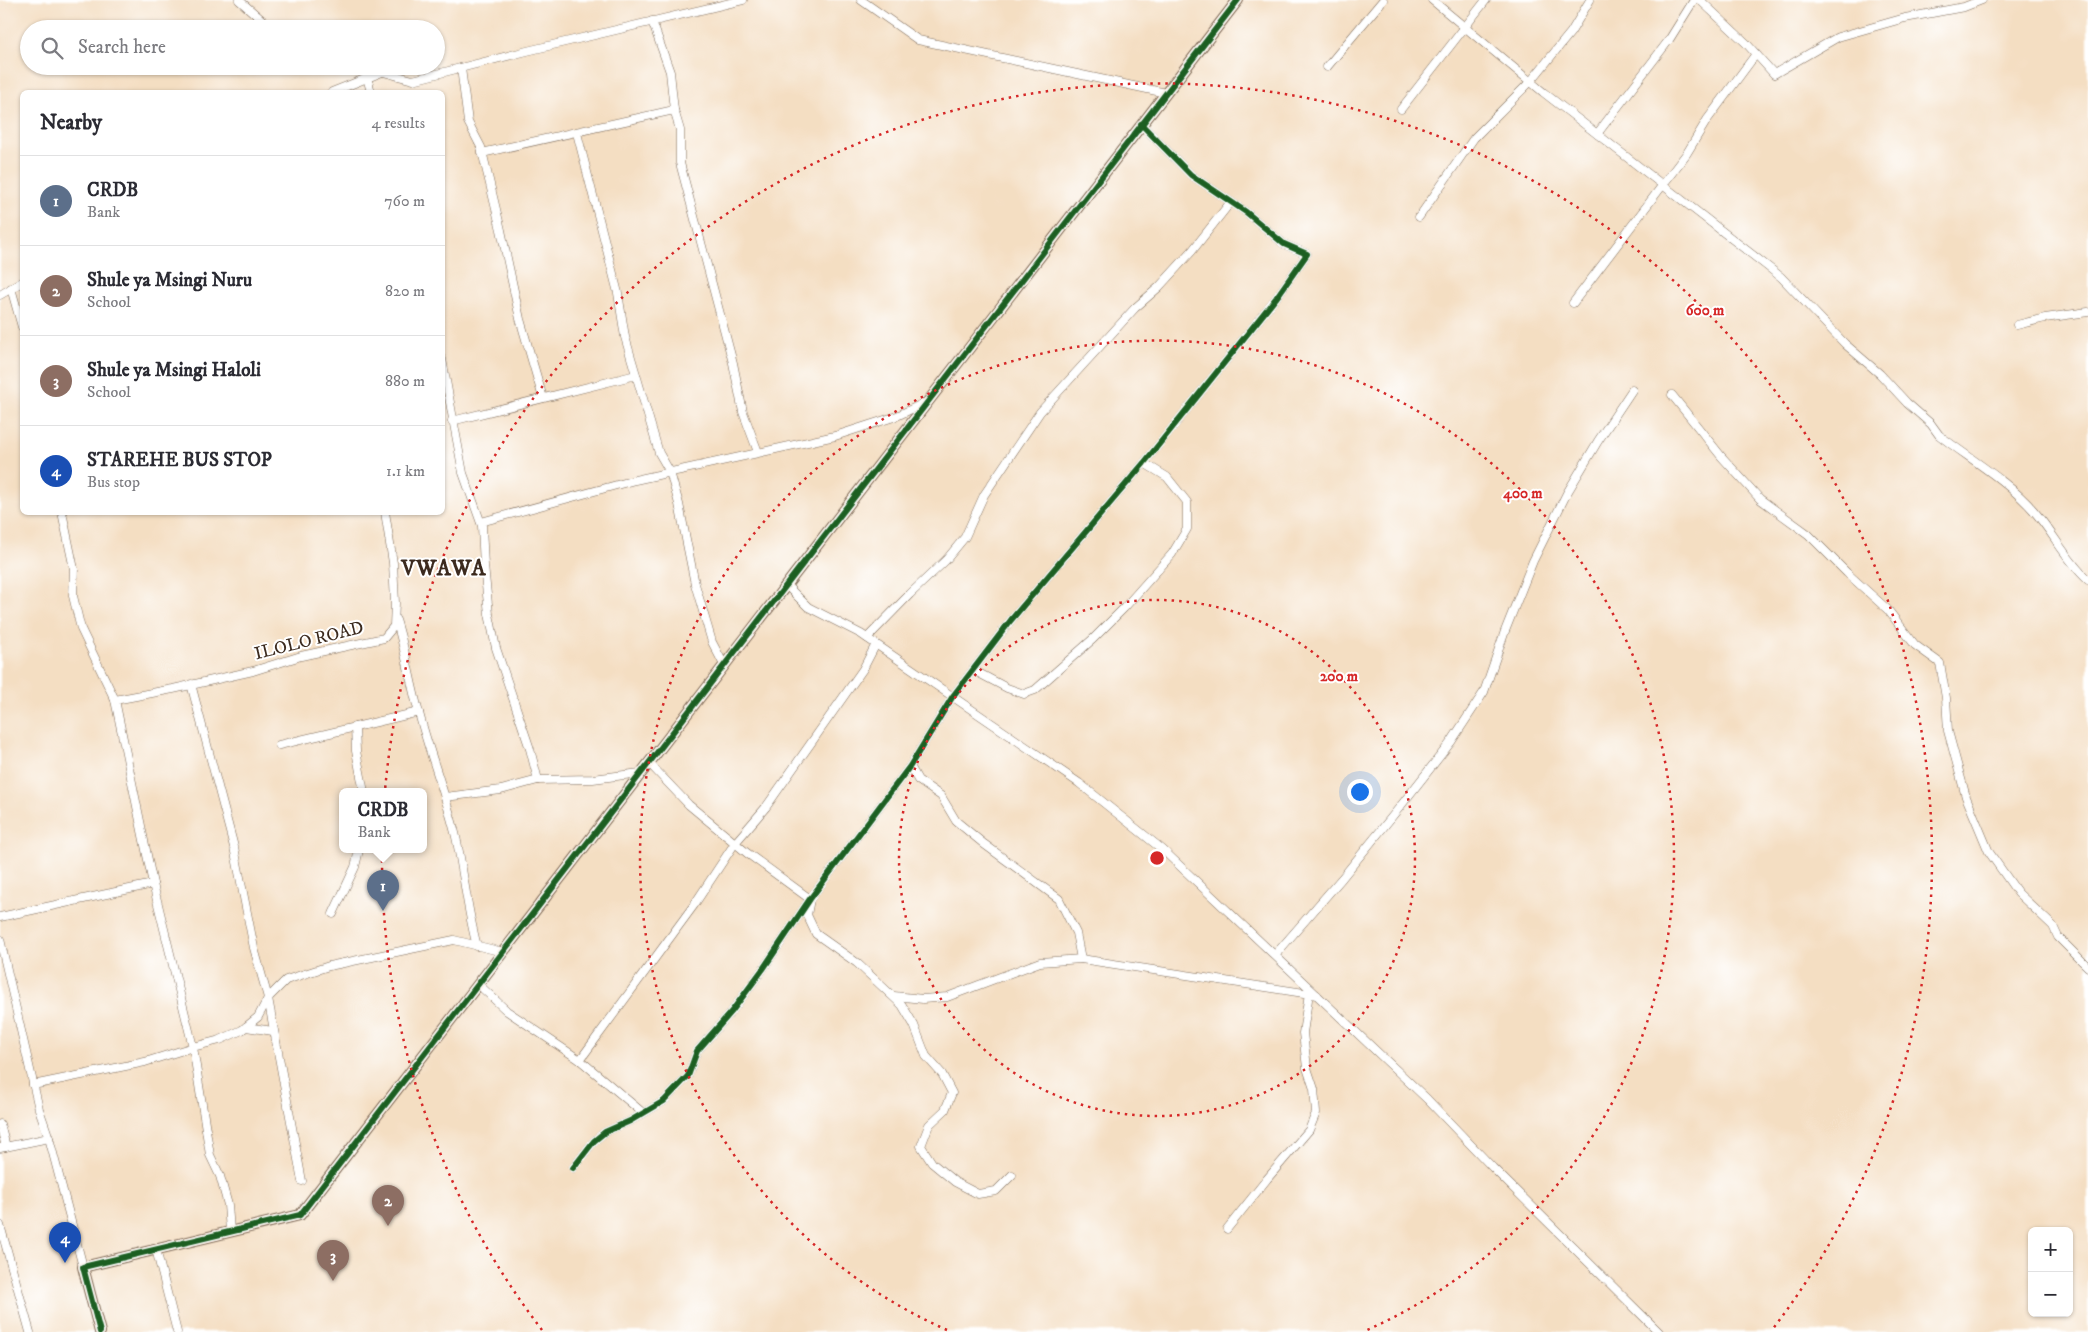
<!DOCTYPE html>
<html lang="en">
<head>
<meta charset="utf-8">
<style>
	body { margin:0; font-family:"IM FELL DW Pica",serif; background:#f2f2f3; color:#2b2b33 }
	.controls { position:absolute; right:15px; bottom:15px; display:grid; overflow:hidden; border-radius:8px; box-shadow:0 1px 4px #0004 }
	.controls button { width:45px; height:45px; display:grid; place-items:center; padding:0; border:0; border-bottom:1px solid #e1e1e2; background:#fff; color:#2b2b33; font:25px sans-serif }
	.you { position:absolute; left:1359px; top:791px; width:18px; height:18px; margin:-12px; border:4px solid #fff; border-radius:50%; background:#1a73e8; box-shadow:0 0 0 8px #1a73e833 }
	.badge { display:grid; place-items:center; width:32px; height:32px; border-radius:50%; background:#ea580c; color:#fff; font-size:16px; font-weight:700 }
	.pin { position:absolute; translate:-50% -41px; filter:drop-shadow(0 1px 2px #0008) }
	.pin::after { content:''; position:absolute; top:26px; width:18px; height:15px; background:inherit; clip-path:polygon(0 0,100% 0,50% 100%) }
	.popup { position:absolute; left:339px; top:788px; width:88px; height:65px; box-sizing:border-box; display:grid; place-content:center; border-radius:8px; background:#fff; filter:drop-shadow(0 1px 4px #0005); font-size:16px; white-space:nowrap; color:#7c7c81 }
	.popup b { font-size:19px; color:#2b2b33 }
	.popup::after { content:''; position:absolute; left:50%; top:100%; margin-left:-10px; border:10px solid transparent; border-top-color:#fff }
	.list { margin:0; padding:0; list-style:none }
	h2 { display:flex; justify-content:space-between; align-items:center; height:65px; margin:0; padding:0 20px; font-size:21px }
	h2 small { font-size:16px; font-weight:400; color:#7c7c81 }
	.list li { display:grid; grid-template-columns:32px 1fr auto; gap:15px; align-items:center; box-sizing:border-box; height:90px; padding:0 20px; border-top:1px solid #e1e1e2 }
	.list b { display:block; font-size:19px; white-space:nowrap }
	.list p { margin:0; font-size:16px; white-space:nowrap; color:#7c7c81 }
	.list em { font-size:16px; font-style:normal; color:#7c7c81 }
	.icon { flex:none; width:28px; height:28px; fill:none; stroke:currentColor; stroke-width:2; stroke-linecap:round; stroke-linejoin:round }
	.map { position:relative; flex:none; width:2088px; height:1332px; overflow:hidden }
	.search { position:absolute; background:#fff; box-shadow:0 1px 4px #0004; left:20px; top:20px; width:425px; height:55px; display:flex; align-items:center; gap:12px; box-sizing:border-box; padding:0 18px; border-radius:28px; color:#7c7c81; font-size:19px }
	.panel { position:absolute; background:#fff; box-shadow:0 1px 4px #0004; left:20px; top:90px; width:425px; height:425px; border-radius:8px }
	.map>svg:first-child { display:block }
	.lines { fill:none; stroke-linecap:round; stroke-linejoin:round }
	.street-casing { stroke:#7c6957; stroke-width:9 }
	.secondary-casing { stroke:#7c6957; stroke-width:12 }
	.street { stroke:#fff; stroke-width:8 }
	.secondary { stroke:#fde4d1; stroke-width:10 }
	.cycleway-casing { stroke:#fff; stroke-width:9 }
	.cycleway { stroke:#1b5e20; stroke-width:6 }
	.ring { fill:none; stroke:#d62828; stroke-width:2.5; stroke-dasharray:2.5 5 }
	.labels { text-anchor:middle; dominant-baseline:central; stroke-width:4; stroke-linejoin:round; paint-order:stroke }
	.street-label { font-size:18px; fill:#3b2a1e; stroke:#fff }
	.district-label { font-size:22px; font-weight:bold; letter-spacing:1px; fill:#3b2a1e; stroke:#fff }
	.centre { fill:#d62828; stroke:#fff; stroke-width:2.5 }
	.ring-label { font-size:15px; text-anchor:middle; font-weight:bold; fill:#d62828; stroke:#fff; stroke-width:4; stroke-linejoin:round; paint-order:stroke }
</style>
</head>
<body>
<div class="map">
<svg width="2088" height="1332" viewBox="0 0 2088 1332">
	<rect width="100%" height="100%" fill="#fff"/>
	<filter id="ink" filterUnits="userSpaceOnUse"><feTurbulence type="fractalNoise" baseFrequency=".02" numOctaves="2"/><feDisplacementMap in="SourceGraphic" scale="10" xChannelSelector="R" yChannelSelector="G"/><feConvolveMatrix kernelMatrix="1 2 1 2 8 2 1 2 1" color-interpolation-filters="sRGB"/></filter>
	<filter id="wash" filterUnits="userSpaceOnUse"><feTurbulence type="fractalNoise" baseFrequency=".0096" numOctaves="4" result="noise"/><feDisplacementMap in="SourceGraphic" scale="20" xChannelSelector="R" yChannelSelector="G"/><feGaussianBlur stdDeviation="1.12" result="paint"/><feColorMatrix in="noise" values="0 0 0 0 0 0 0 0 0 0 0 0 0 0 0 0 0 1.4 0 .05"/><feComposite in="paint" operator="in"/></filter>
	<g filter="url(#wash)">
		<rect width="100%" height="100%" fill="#f4dec2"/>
	</g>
	<g filter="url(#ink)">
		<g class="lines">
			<defs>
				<g id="street">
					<polyline points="239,0 262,20 278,29"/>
					<polyline points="861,0 918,40 1166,93"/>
					<path d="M1432,0L1543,92L1781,277L1845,344L1880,374L1907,403L1931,424L1939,435C1970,459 2008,481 2034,511C2054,534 2066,560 2088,580"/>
					<polyline points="1700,0 1746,43 1774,74 1838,37 1905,18 1964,7 1982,0"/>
					<polyline points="652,21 670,72 674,110 680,130 680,163 733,363 743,412 758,452"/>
					<polyline points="361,66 413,80 527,51 743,0"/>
					<polyline points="1327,67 1383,0"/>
					<polyline points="461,68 468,122 481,147 501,230 520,319 543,398"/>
					<polyline points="366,74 371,92"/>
					<polyline points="332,92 382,72"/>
					<polyline points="1401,109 1486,0"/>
					<polyline points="577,133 618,293 625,337 659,453 670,472 679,504 695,584 712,642 724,665"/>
					<polyline points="1597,134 1669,40 1694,0"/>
					<polyline points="482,153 674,110"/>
					<polyline points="1419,217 1474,138 1531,81 1571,32 1590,0"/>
					<polyline points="11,288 22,327"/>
					<polyline points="0,295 22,282"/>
					<polyline points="1573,303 1687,153 1707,120 1756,54"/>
					<polyline points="2017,325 2045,318 2088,312"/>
					<polyline points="442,359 463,473 482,526 484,566 489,614 496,648 530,749 538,780"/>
					<polyline points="1672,395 1721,456 1760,499 1808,534 1847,573 1888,610 1915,645 1940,663 1946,698 1948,731 1966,797 1989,852 2018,893 2053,926 2058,937 2088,967"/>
					<polyline points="452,421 636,375"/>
					<polyline points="62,512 74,569 73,596 81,629 115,700 153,884"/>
					<polyline points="481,522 635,480 835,436 897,416 926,402"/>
					<polyline points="786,585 808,607 861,634 1079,783 1163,850 1427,1099 1493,1168 1659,1332"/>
					<path d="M396,620C406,651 410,682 419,713C430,755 446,795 456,837C464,873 467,910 477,946"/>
					<polyline points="867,638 910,594 946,560 965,537 984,495 1040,412 1135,308 1159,287 1192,251 1230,203"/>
					<polyline points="973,670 1007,688 1024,694 1035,690 1093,639 1124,608 1172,554 1187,529 1187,502 1167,477 1144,463"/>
					<polyline points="191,684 234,847 254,948 268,998 302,1181"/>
					<polyline points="115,700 173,689 253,671 301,656 384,638 394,626 395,603 393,563 385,512"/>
					<polyline points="355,727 356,751 364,792"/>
					<polyline points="279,745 419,712"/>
					<polyline points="649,763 689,805 747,853 810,899 807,915 816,934 857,963 902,1005 914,1025 926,1056 942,1074 952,1093 945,1110 929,1125 921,1146 932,1163 955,1182 978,1194 996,1191 1012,1175"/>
					<polyline points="910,766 918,780 941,796 956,821 984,844 1059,899 1076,933 1081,959"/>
					<polyline points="445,797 501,790 538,780 593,779 640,773"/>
					<polyline points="333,914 355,867 359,850"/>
					<polyline points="0,917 153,884 193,1047 145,1062 33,1085"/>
					<polyline points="0,939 39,1109 49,1138 0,1148"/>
					<polyline points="1275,955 1342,878 1399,808 1451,742 1484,692 1505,631 1533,561 1567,493 1598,441 1632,390"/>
					<polyline points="478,984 507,1011 580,1060 643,1113"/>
					<polyline points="894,996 923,999 947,997 1040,962 1081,959 1317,995"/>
					<polyline points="246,1027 273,1031"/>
					<polyline points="580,1060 694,905 735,843 766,807 863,669 876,644"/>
					<polyline points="0,1124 6,1147"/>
					<polyline points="49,1138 83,1267"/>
					<polyline points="573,1168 594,1141 605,1132 630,1121 664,1101 688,1076 697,1051 732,1011 763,969 810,899 910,766 953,696 1011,620 1144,463 1276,298 1307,254 1284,244 1246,212 1191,175 1141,124"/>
					<polyline points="0,1225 30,1332"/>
					<polyline points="1227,1229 1267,1179 1309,1130 1316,1113 1314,1089 1307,1068 1303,1033 1309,993"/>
					<polyline points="230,1231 228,1205 220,1176 210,1155 193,1047 220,1040 242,1030 258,1017 268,998 286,980 329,966 454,940 503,952"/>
					<polyline points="156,1249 177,1332"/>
				</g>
				<polyline id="secondary" points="100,1332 83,1267 300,1215 1238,0"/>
			</defs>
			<use href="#street" class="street-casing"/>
			<use href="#secondary" class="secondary-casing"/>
			<use href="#street" class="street"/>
			<use href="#secondary" class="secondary"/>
			<defs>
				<g id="cycleway">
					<polyline points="573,1168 594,1141 605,1132 630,1121 664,1101 688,1076 697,1051 732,1011 763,969 810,899 910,766 953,696 1011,620 1144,463 1276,298 1307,254 1284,244 1246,212 1191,175 1141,124"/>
					<polyline points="100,1332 83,1267 300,1215 1238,0"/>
				</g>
			</defs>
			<use href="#cycleway" class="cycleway-casing"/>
			<use href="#cycleway" class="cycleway"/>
		</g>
	</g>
	<g class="ring">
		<circle cx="1157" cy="858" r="258"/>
		<path d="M947 1330A517 517 0 1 1 1367 1330"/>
		<path d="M542 1330A775 775 0 1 1 1772 1330"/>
	</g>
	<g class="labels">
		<g class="street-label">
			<text transform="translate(309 641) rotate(-14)">ILOLO ROAD</text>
		</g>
		<g class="district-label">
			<text x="444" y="568">VWAWA</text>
		</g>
	</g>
	<circle cx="1157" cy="858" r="8" class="centre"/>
	<g class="ring-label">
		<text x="1705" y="315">600 m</text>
		<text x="1523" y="498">400 m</text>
		<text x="1339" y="681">200 m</text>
	</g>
</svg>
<div class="controls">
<button>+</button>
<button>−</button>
</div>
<div class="you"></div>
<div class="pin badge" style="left:383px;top:911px;background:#5c6f8a">1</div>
<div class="popup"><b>CRDB</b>Bank</div>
<div class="pin badge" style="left:388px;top:1226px;background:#8d6e63">2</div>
<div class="pin badge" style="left:333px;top:1281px;background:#8d6e63">3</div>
<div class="pin badge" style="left:65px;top:1263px;background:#1a4fb4">4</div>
<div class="search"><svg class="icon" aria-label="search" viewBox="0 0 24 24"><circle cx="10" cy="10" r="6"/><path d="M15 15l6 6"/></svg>Search here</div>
<section class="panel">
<h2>Nearby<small>4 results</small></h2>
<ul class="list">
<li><span class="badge" style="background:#5c6f8a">1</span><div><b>CRDB</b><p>Bank</p></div><em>760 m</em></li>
<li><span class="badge" style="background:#8d6e63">2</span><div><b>Shule ya Msingi Nuru</b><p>School</p></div><em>820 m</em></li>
<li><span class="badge" style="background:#8d6e63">3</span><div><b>Shule ya Msingi Haloli</b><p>School</p></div><em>880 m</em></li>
<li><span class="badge" style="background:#1a4fb4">4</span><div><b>STAREHE BUS STOP</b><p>Bus stop</p></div><em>1.1 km</em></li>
</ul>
</section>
</div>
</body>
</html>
